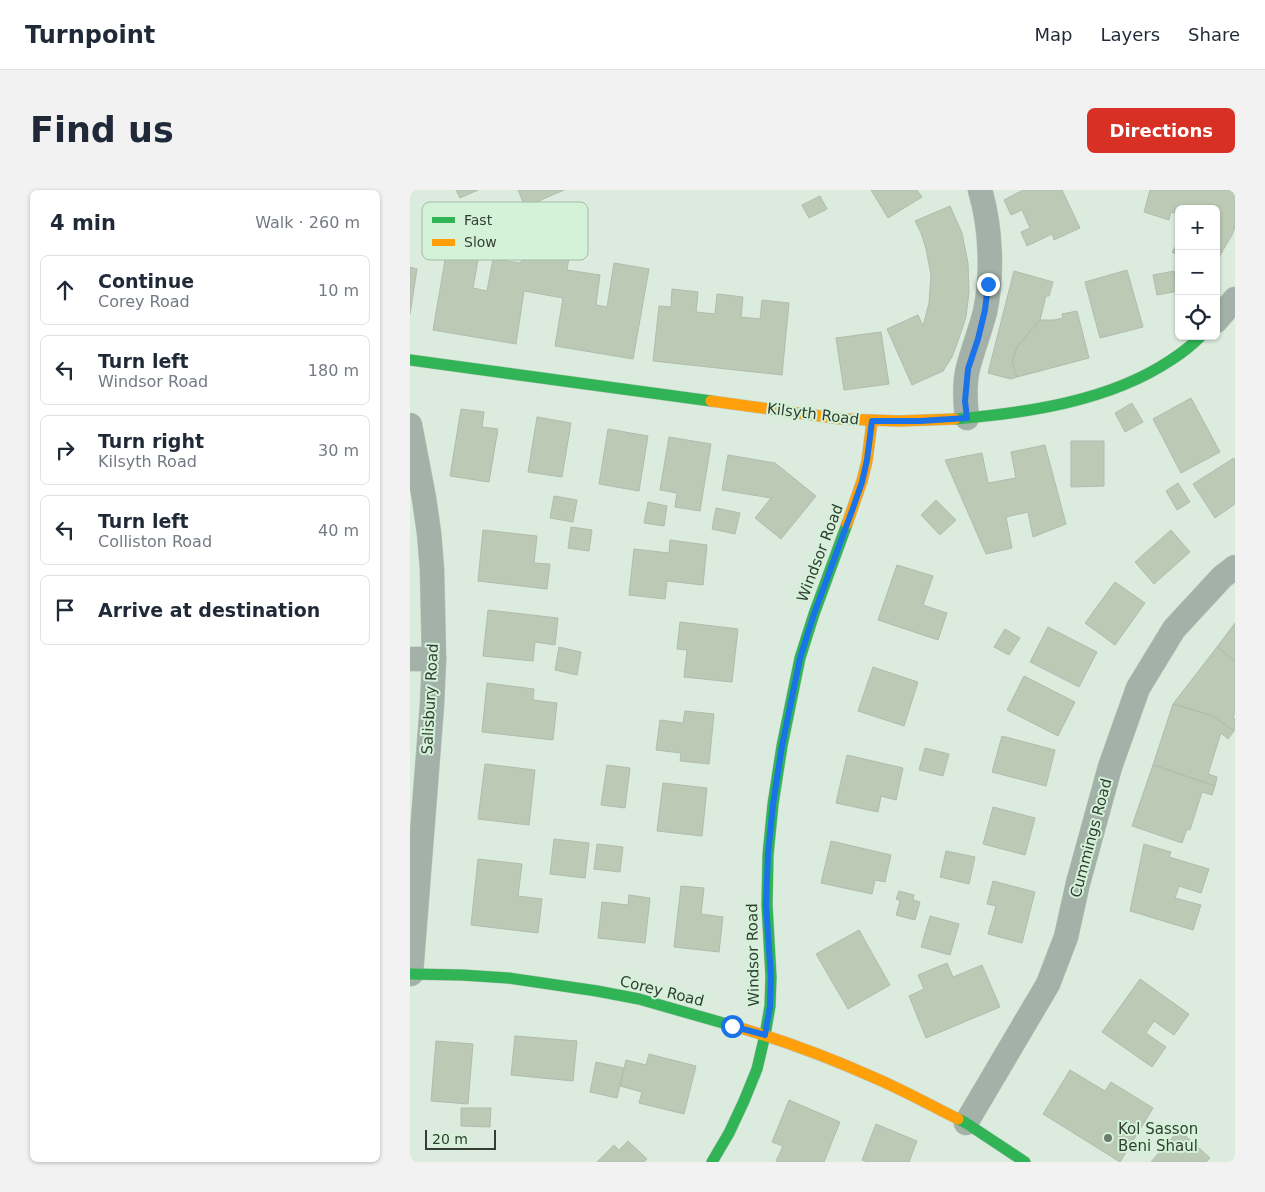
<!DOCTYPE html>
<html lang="en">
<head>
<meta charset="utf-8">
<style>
	body { margin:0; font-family:"DejaVu Sans",sans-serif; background:#f2f2f3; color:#1f2937 }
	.controls { position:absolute; right:15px; top:15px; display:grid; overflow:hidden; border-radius:8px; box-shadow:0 1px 4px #0004 }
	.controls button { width:45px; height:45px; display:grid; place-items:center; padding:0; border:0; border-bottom:1px solid #e0e1e3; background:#fff; color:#1f2937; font:25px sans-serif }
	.scale { position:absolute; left:15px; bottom:12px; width:71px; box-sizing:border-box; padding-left:5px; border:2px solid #323e34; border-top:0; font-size:14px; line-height:18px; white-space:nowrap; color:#323e34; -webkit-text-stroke:4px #d4f2d8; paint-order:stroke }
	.stop { position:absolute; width:15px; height:15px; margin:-11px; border:4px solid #1a73e8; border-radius:50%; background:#fff }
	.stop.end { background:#1a73e8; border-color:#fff; box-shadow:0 1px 5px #0008 }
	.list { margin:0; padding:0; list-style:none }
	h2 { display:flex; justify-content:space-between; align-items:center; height:65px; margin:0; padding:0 20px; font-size:21px }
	h2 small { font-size:16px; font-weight:400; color:#747a83 }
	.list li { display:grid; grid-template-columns:32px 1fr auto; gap:15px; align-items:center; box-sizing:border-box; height:70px; margin:0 10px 10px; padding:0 10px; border:1px solid #e0e1e3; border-radius:8px }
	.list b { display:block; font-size:19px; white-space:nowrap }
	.list p { margin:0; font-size:16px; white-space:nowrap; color:#747a83 }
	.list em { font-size:16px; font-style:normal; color:#747a83 }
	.icon { flex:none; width:28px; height:28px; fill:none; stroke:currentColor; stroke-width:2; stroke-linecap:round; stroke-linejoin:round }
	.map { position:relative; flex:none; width:825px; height:972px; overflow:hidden; border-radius:8px }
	header { display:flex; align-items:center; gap:30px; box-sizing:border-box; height:70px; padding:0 25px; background:#fff; border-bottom:1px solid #e0e1e3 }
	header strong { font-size:24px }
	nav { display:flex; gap:28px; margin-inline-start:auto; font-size:18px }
	.intro { display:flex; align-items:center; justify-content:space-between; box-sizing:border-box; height:120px; padding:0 30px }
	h1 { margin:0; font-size:35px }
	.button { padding:12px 22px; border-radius:8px; background:#d93025; color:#fff; font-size:18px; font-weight:700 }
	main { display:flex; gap:30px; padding:0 30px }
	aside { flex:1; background:#fff; border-radius:8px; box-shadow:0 1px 4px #0004 }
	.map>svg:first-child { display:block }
	.building { fill:#bccab5; stroke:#b1bbaf }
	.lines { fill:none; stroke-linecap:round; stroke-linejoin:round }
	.street-casing { stroke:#bbc7bc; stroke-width:25 }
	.fast-casing { stroke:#bbc7bc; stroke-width:12 }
	.slow-casing { stroke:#bbc7bc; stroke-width:12 }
	.street { stroke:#a3b1a8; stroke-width:24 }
	.fast { stroke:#30b455; stroke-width:11 }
	.slow { stroke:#ff9f0a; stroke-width:11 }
	.route { stroke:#1a73e8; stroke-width:6 }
	.poi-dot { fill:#6d7b6f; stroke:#d4f2d8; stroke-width:2 }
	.labels { text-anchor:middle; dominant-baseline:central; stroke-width:4; stroke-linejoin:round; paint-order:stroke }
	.street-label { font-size:15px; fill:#323e34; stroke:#d4f2d8 }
	.poi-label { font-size:15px; fill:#323e34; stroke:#d4f2d8; text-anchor:start }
	.key { fill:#d4f2d8; stroke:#a3bca7; stroke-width:1 }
	.key-label { font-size:14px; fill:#323e34 }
</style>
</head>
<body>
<header>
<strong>Turnpoint</strong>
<nav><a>Map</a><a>Layers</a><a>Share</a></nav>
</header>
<div class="intro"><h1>Find us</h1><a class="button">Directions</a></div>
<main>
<aside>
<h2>4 min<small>Walk · 260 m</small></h2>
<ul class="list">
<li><svg class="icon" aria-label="ahead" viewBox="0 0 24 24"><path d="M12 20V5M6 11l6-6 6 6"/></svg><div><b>Continue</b><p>Corey Road</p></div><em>10 m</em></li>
<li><svg class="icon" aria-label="left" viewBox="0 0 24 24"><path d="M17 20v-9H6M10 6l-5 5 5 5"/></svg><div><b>Turn left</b><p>Windsor Road</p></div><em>180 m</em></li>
<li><svg class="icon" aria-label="right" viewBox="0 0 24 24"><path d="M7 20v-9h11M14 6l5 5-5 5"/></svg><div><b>Turn right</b><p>Kilsyth Road</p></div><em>30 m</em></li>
<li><svg class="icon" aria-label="left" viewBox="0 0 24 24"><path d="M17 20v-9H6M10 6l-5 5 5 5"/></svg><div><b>Turn left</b><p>Colliston Road</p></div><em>40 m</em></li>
<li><svg class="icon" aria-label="arrive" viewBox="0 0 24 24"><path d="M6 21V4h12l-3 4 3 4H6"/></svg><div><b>Arrive at destination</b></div></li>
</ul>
</aside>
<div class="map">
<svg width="825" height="972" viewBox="0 0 825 972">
	<rect width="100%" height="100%" fill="#dbebdd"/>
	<g class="building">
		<polygon points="46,0 68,0 50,8"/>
		<polygon points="108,0 154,0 115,17"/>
		<polygon points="461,0 507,0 512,7 478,28"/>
		<polygon points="613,0 652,0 670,38 644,50 642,44 617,56 611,42 620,38 612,20 601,25 594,10"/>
		<polygon points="740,0 825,0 825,37 822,45 806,72 806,19 769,19 769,24 761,22 759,30 734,22"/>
		<polygon points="410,6 417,19 399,28 392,15"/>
		<polygon points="540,16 552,43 558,73 559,102 556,127 548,151 542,167 533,181 502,195 477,139 508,125 513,136 519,113 521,85 516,59 511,43 505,31"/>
		<polygon points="117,41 162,49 157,80 190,85 186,115 197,117 204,73 239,79 223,169 145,156 153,108 114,101 106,154 23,140 39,47 71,53 63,98 77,101 83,69 111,73"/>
		<polygon points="769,51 769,66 762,62"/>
		<polygon points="0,77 7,79 0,124"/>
		<polygon points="717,80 733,137 690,148 675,92"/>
		<polygon points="604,81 643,92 639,106 636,106 630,130 607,157 602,172 607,187 601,189 578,183"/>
		<polygon points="764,81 768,101 747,105 743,85"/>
		<polygon points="262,99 288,102 286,122 305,124 307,104 333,107 331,127 350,129 352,110 379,113 372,185 243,171 249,116 261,117"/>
		<polygon points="667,121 679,168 607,187 602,172 607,157 630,130 644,130 653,128 652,124"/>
		<polygon points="471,142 479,194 434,200 426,148"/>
		<polygon points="781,208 810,262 771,283 743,229"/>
		<polygon points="722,213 733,232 715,242 705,223"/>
		<polygon points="51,219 74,222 72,237 88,239 79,292 40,286"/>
		<polygon points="127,227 161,233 152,287 118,282"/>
		<polygon points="198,239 238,246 229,301 189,294"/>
		<polygon points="259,247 301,254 290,321 265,317 267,303 250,300"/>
		<polygon points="661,251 694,251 694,296 661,297"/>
		<polygon points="635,255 656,334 623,347 618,322 596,327 602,358 576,364 535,270 572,263 578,293 606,288 601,262"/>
		<polygon points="318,265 365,273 406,306 371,349 345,328 361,308 312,300"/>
		<polygon points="824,268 825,270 825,314 805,328 783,294"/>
		<polygon points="768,293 780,312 767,320 756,301"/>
		<polygon points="144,306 167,310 163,332 140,328"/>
		<polygon points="526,310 546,330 530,345 511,325"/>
		<polygon points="238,312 257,316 254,336 234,333"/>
		<polygon points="306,318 330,323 325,344 302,339"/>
		<polygon points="161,337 182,340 179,361 158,358"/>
		<polygon points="73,340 127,346 124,373 140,374 137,399 68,391"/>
		<polygon points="761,340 780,362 744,394 725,372"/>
		<polygon points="260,350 297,355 293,395 257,391 255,409 219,405 224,359 259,363"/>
		<polygon points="487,375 523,386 513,415 537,423 528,450 468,430"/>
		<polygon points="705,392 735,413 705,455 675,433"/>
		<polygon points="78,420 148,428 145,455 125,452 123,471 73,466"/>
		<polygon points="270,432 328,439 322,492 274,487 277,460 267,459"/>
		<polygon points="825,433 825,471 807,457"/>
		<polygon points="638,437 687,462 669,497 620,472"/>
		<polygon points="595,439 610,448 599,465 584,457"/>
		<polygon points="149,457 171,462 167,485 145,480"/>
		<polygon points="807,457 825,471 825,524 823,527 825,529 825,539 824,541 803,526 763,514"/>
		<polygon points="463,477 508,492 494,536 448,521"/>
		<polygon points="614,486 665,512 648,546 597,520"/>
		<polygon points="77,493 124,499 123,510 147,513 143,550 72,542"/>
		<polygon points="763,514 803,526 824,541 818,549 811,543 798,584 807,587 805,596 743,575"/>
		<polygon points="275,521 304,524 299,574 270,571 271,563 246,560 250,530 273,533"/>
		<polygon points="592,546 645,560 636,596 582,582"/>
		<polygon points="515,558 539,564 533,586 509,580"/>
		<polygon points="437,565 493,578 486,610 471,606 468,622 426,613"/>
		<polygon points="75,574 125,580 119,635 68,629"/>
		<polygon points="197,575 220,578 215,618 191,615"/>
		<polygon points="743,575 805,596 802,605 792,602 780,640 777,639 772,653 722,636"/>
		<polygon points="253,593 297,598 292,646 247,641"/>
		<polygon points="583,617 625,628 615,665 573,654"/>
		<polygon points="144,649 179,653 175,688 140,684"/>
		<polygon points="421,651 481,665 475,692 465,690 462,704 411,693"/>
		<polygon points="187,654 213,657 210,682 184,679"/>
		<polygon points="734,654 761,662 759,667 799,679 791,703 769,696 765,708 791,715 783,740 720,721"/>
		<polygon points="536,661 565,667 559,694 530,687"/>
		<polygon points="68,669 112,674 108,706 132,709 128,743 61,735"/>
		<polygon points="583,691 625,702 612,753 578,744 586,716 577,714"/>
		<polygon points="271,696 294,698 291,724 313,727 309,762 264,757"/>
		<polygon points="489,701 504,705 503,710 510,712 505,730 486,725 490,711 486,709"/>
		<polygon points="219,705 240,708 235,753 188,748 192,712 218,715"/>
		<polygon points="520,726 549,734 540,765 511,757"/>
		<polygon points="449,740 480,795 438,819 406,764"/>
		<polygon points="537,773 543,787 572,775 590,817 516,848 499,806 514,799 508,785"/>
		<polygon points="730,789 779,824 764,845 744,831 736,843 756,857 742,877 692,842"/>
		<polygon points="105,846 167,851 163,891 101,885"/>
		<polygon points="26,851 63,854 58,914 21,911"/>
		<polygon points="239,864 286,876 274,924 229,913 232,902 210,896 216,870 236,875"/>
		<polygon points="186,872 214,878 207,908 180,902"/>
		<polygon points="660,880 695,901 701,892 743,918 710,972 633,924"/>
		<polygon points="379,910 430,932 414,972 369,972 366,971 373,956 362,952"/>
		<polygon points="51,918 81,918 80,937 51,936"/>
		<polygon points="466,934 507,951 499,972 458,972 452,970"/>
		<polygon points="769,940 800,968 796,972 741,972"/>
		<polygon points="218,951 237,969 234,972 187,972 204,955 209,960"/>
	</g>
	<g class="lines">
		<defs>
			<g id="street">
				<polyline points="806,131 825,109"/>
				<path d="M557,228C555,211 554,194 558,178C563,159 570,141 575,122C583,84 581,37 570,0"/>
				<polyline points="0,235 14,308 19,343 22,379 24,469 22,515 1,784"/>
				<polyline points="0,469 24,469"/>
				<polyline points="556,933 638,794 656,747 668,693 700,577 728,498 764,439 812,387 825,377"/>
			</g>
			<g id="fast">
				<polyline points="0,170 301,211"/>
				<path d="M545,229C617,223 700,211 761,170C772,163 782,155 791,146"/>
				<polyline points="0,784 52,785 98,788 187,801 229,809 320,835"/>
				<polyline points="548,929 556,933 615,972"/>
				<polyline points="302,972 319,943 334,911 347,879 355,845 360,816 361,787 357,715 358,665 363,614 372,556 390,468 404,424 437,334"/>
			</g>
			<g id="slow">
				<polyline points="301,211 432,229 489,231 545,229"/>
				<polyline points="437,334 452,291 457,271 462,231"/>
				<path d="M320,835C370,849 418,867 465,888C493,900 520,915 548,929"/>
			</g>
		</defs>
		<use href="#street" class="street-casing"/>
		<use href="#fast" class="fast-casing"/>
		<use href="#slow" class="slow-casing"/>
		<use href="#street" class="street"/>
		<use href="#fast" class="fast"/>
		<use href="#slow" class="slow"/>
	</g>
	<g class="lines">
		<polyline class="route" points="322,836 355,845 360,816 361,787 356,715 358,664 363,614 372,556 390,468 404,424 443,318 452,292 457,270 462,231 510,231 557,228 555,211 558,179 568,149 575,120 578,94"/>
	</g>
	<circle class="poi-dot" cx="698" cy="948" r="5"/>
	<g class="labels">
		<g class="street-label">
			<text transform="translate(403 224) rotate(7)">Kilsyth Road</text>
			<text transform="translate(410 363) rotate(-69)">Windsor Road</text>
			<text transform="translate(20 509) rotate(-87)">Salisbury Road</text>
			<text transform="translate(681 648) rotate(-75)">Cummings Road</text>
			<text transform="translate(343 765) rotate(-91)">Windsor Road</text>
			<text transform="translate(252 801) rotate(14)">Corey Road</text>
		</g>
		<g class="poi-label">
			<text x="708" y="939">Kol Sasson<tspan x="708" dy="17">Beni Shaul</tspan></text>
		</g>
	</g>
	<rect x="12" y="12" width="166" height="58" rx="8" class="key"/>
	<rect x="22" y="27" width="23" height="6" fill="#30b455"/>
	<rect x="22" y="49" width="23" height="7" fill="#ff9f0a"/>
	<g class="key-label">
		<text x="54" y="35">Fast</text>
		<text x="54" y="57">Slow</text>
	</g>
</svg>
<div class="controls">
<button>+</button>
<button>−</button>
<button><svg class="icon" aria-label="locate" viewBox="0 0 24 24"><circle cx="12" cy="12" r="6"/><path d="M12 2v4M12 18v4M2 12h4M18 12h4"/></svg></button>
</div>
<div class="scale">20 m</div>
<div class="stop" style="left:322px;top:836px"></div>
<div class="stop end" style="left:578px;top:94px"></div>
</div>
</main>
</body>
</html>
